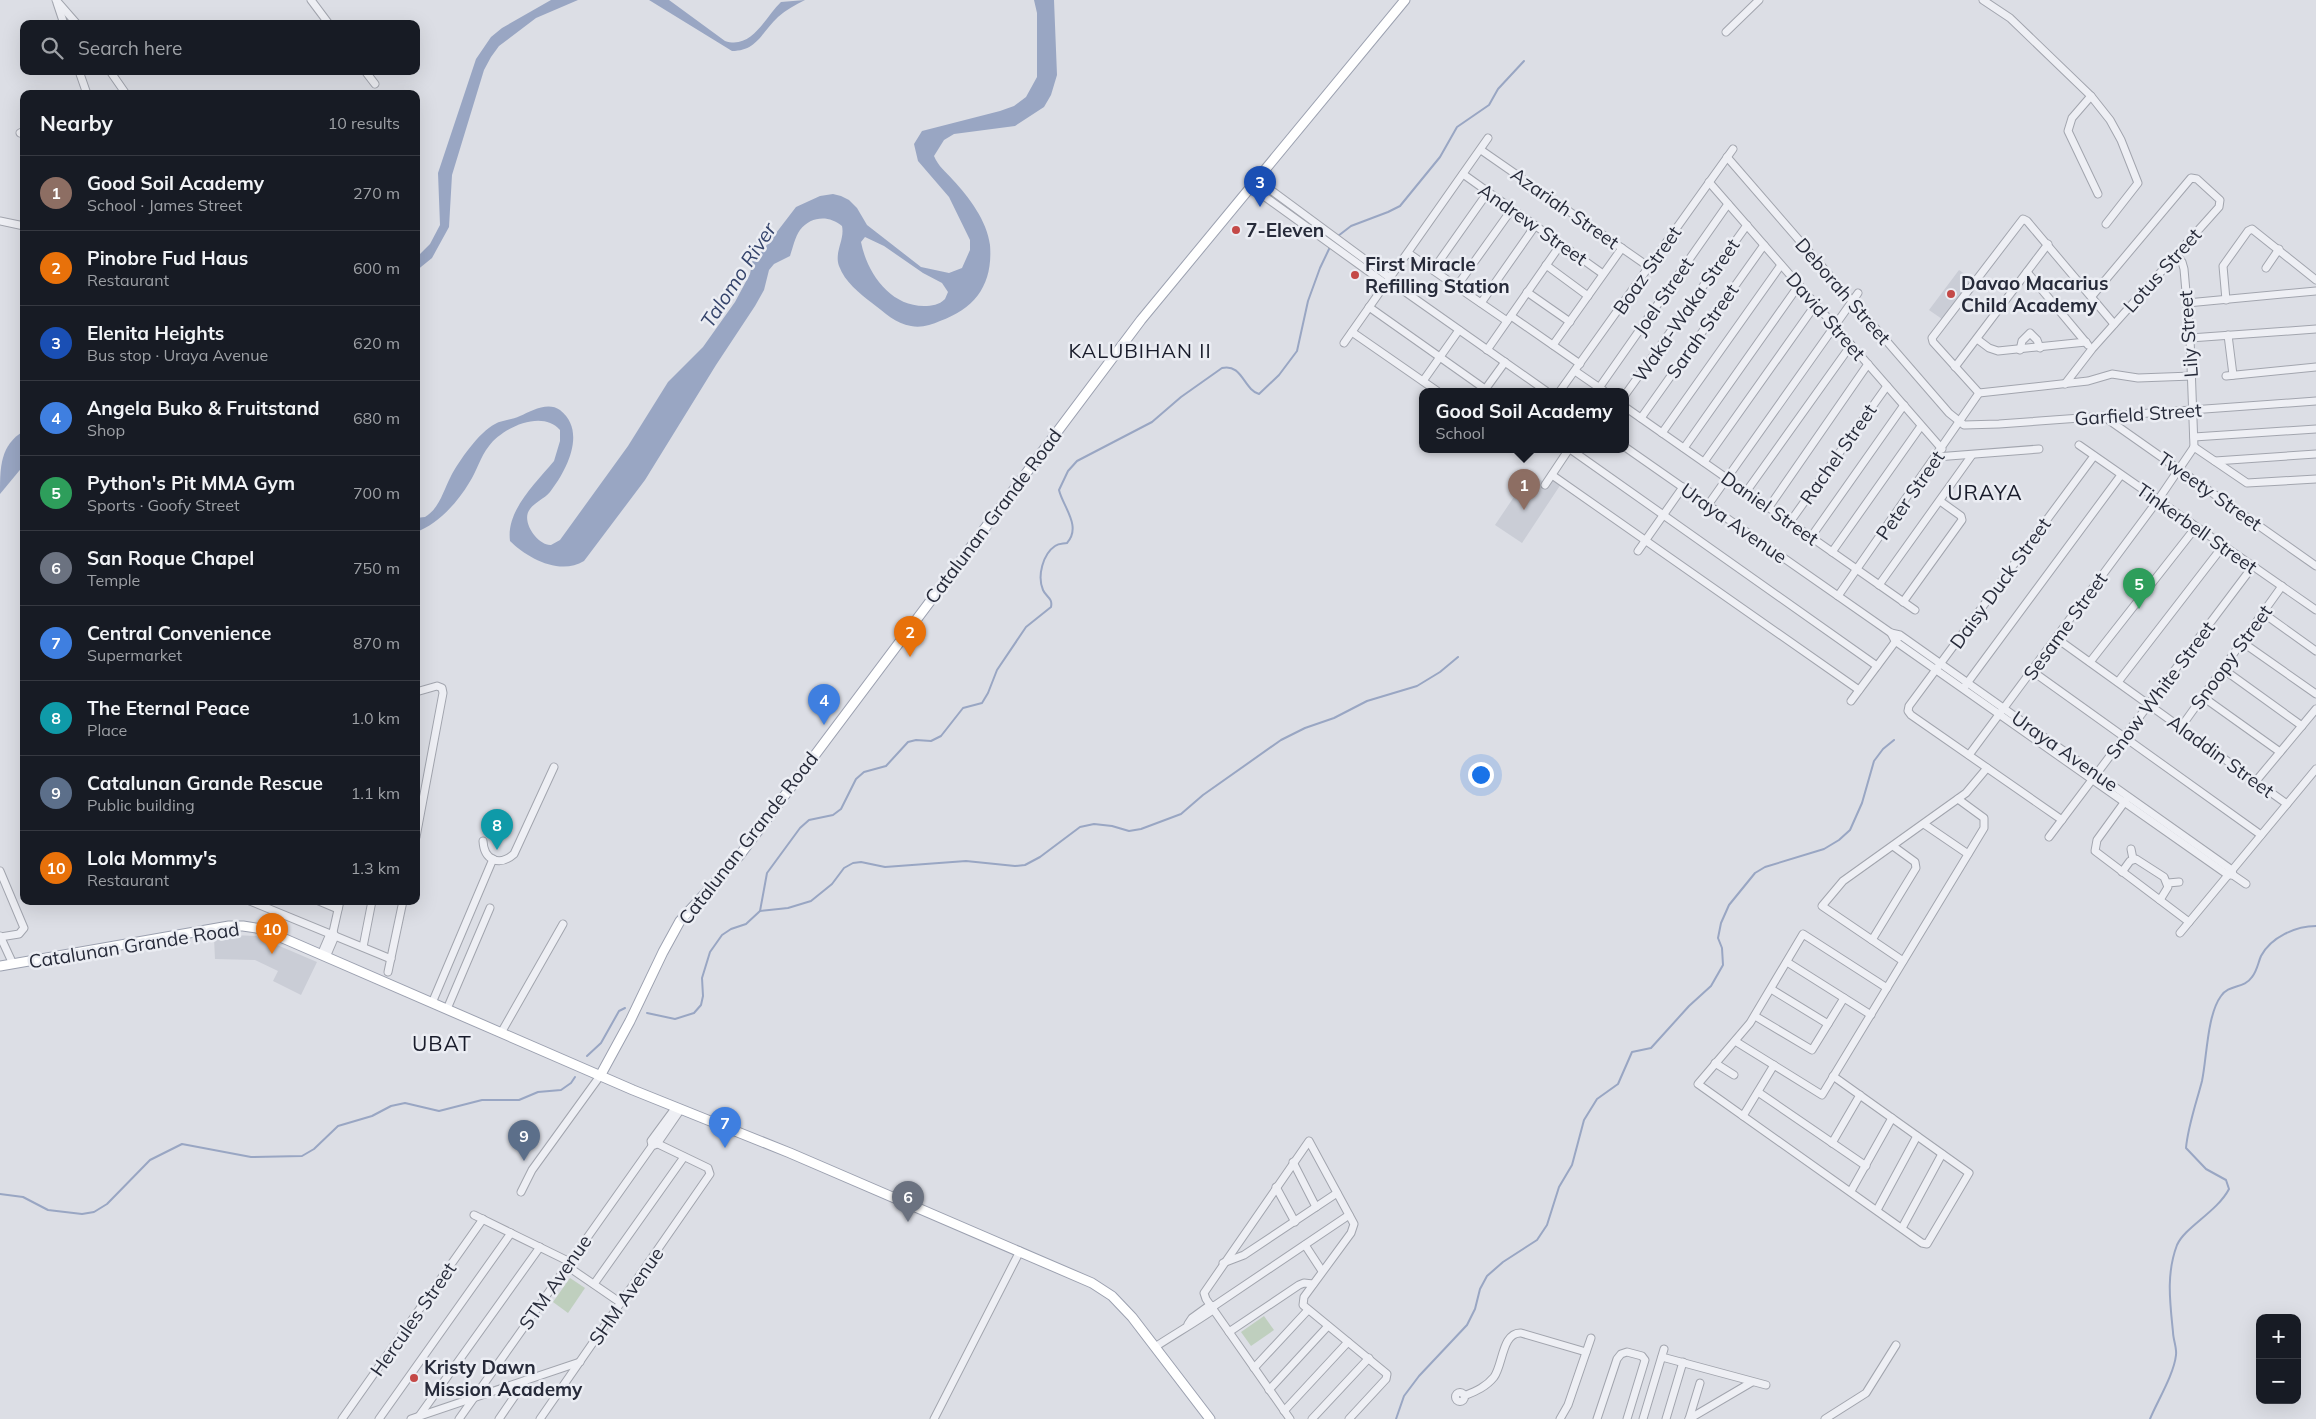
<!DOCTYPE html>
<html lang="en">
<head>
<meta charset="utf-8">
<style>
	body { margin:0; font-family:Mulish,sans-serif; background:#242831; color:#f1f3f6 }
	.controls { position:absolute; right:15px; bottom:15px; display:grid; overflow:hidden; border-radius:10px; box-shadow:0 5px 20px #0002 }
	.controls button { width:45px; height:45px; display:grid; place-items:center; padding:0; border:0; border-bottom:1px solid #363941; background:#171b24; color:#f1f3f6; font:25px sans-serif }
	.you { position:absolute; left:1480px; top:774px; width:18px; height:18px; margin:-12px; border:4px solid #fff; border-radius:50%; background:#1a73e8; box-shadow:0 0 0 8px #1a73e833 }
	.badge { display:grid; place-items:center; width:32px; height:32px; border-radius:50%; background:#c44947; color:#fff; font-size:16px; font-weight:700 }
	.pin { position:absolute; translate:-50% -41px; filter:drop-shadow(0 1px 2px #0008) }
	.pin::after { content:''; position:absolute; top:26px; width:18px; height:15px; background:inherit; clip-path:polygon(0 0,100% 0,50% 100%) }
	.popup { position:absolute; left:1419px; top:388px; width:210px; height:65px; box-sizing:border-box; display:grid; place-content:center; border-radius:10px; background:#171b24; filter:drop-shadow(0 1px 4px #0005); font-size:16px; white-space:nowrap; color:#9ea1a6 }
	.popup b { font-size:19px; color:#f1f3f6 }
	.popup::after { content:''; position:absolute; left:50%; top:100%; margin-left:-10px; border:10px solid transparent; border-top-color:#171b24 }
	.list { margin:0; padding:0; list-style:none }
	h2 { display:flex; justify-content:space-between; align-items:center; height:65px; margin:0; padding:0 20px; font-size:21px }
	h2 small { font-size:16px; font-weight:400; color:#9ea1a6 }
	.list li { display:grid; grid-template-columns:32px 1fr auto; gap:15px; align-items:center; box-sizing:border-box; height:75px; padding:0 20px; border-top:1px solid #363941 }
	.list b { display:block; font-size:19px; white-space:nowrap }
	.list p { margin:0; font-size:16px; white-space:nowrap; color:#9ea1a6 }
	.list em { font-size:16px; font-style:normal; color:#9ea1a6 }
	.icon { flex:none; width:28px; height:28px; fill:none; stroke:currentColor; stroke-width:2; stroke-linecap:round; stroke-linejoin:round }
	.map { position:relative; flex:none; width:2316px; height:1419px; overflow:hidden }
	.search { position:absolute; background:#171b24; box-shadow:0 5px 20px #0002; left:20px; top:20px; width:400px; height:55px; display:flex; align-items:center; gap:12px; box-sizing:border-box; padding:0 18px; border-radius:10px; color:#9ea1a6; font-size:19px }
	.panel { position:absolute; background:#171b24; box-shadow:0 5px 20px #0002; left:20px; top:90px; width:400px; height:815px; border-radius:10px }
	.map>svg:first-child { display:block }
	.built { fill:#cacdd6 }
	.green { fill:#bfcfbe }
	.water { fill:#99a6c3; fill-rule:evenodd }
	.lines { fill:none; stroke-linecap:round; stroke-linejoin:round }
	.stream { stroke:#99a6c3; stroke-width:2 }
	.minor-casing { stroke:#a2a5ae; stroke-width:9 }
	.major-casing { stroke:#9ca1b0; stroke-width:11 }
	.minor { stroke:#eeeff4; stroke-width:7 }
	.major { stroke:#fff; stroke-width:9 }
	.poi-dot { fill:#c44947; stroke:#ebedf3; stroke-width:2 }
	.labels { text-anchor:middle; dominant-baseline:central; stroke-width:5; stroke-linejoin:round; paint-order:stroke }
	.street-label { font-size:19px; fill:#272b3a; stroke:#ebedf3 }
	.poi-label { font-size:19px; font-weight:bold; fill:#272b3a; stroke:#ebedf3; text-anchor:start }
	.water-label { font-size:20px; font-style:italic; fill:#34436b; stroke:#ebedf3 }
	.neighbourhood-label { font-size:20px; letter-spacing:1px; fill:#191c2b; stroke:#ebedf3 }
	.quarter-label { font-size:21px; letter-spacing:1px; fill:#191c2b; stroke:#ebedf3 }
</style>
</head>
<body>
<div class="map">
<svg width="2316" height="1419" viewBox="0 0 2316 1419">
	<rect width="100%" height="100%" fill="#dcdee5"/>
	<g class="built">
		<polygon points="1959,270 1972,279 1942,319 1929,310"/>
		<polygon points="1530,473 1548,485 1552,479 1561,484 1522,543 1495,525"/>
		<polygon points="232,935 256,936 317,962 301,995 273,981 278,971 255,960 215,959 214,938"/>
	</g>
	<g class="green">
		<polygon points="570,1278 585,1288 568,1313 553,1302"/>
		<polygon points="1264,1316 1274,1330 1251,1346 1241,1332"/>
	</g>
	<g class="water">
		<polygon points="551,0 578,0 536,18 499,46 491,57 484,70 452,175 449,227 432,258 416,271 416,258 430,244 440,225 438,173 476,59 491,37 502,28"/>
		<path d="M649,0H669L725,41C752,50 765,17 781,2L805,0C795,5 786,10 778,17C761,33 757,51 732,51Z"/>
		<path d="M1034,0H1054L1057,75L1051,95L1044,107L1015,126L954,134L944,140L934,156C938,166 946,172 953,180C969,197 987,221 990,245C993,284 976,308 940,321C931,325 921,328 911,326C896,324 884,312 872,303C859,293 845,282 839,266C834,252 845,240 842,226C829,215 811,216 800,230C795,237 793,247 790,256L774,264L769,270L764,290L755,306L716,365L645,480L584,561C560,576 527,558 510,541C506,510 536,483 554,461L560,441V430C542,409 502,428 489,446C480,457 477,471 469,483C458,502 437,525 416,532V518L425,517C440,508 443,491 451,476C459,461 479,432 495,424C502,420 512,420 520,416C531,411 548,401 560,410C587,431 567,470 550,492C544,499 535,502 530,509C520,521 538,546 551,545L560,540L628,446L668,382L703,347L735,302L750,274L753,258L763,250L796,207L820,196L833,194L841,196L849,200L857,208L867,225L921,267L949,273L962,268L970,250V240L949,197L918,161L914,144L922,131L1000,111L1014,106L1026,97L1037,77V13ZM865,237L884,246L923,273L942,283L948,292L945,299C939,305 932,306 924,306C890,306 867,273 861,242Z"/>
		<path d="M24,431V465L0,494C0,467 0,445 24,431Z"/>
	</g>
	<g class="lines">
		<g class="stream">
			<polyline points="1338,236 1351,226 1388,212 1400,206 1440,157 1457,127 1489,105 1498,89 1524,61"/>
			<polyline points="760,911 788,908 811,901 832,884 844,868 853,863 861,862 885,867 966,861 1015,866 1025,865 1040,857 1080,827 1094,824 1112,826 1129,831 1141,829 1181,814 1203,795 1281,740 1305,728 1334,718 1367,701 1417,686 1440,672 1458,657"/>
			<path d="M647,1013L675,1019L694,1013L701,1005L703,996L702,978L710,952L722,935L731,929L746,924L760,911L767,873L800,828L809,820L833,815L841,809L856,779L864,772L886,766L908,742L916,740L931,741L941,736L963,708L982,703L988,693L997,670L1026,627L1051,607C1053,598 1046,597 1043,590C1037,576 1043,554 1055,546C1059,543 1063,544 1067,543C1082,526 1063,507 1059,490L1068,471L1077,461L1152,422L1181,397L1222,368C1242,363 1244,390 1259,394L1279,375L1297,351L1308,301L1320,268L1330,247"/>
			<polyline points="587,1056 601,1043 619,1011 625,1008"/>
			<polyline points="0,1194 23,1197 48,1210 82,1214 94,1212 107,1204 150,1160 182,1144 251,1157 302,1156 314,1149 338,1126 372,1116 391,1106 405,1103 439,1111 482,1100 519,1100 538,1092 561,1090 571,1083 575,1077"/>
			<polyline points="1396,1419 1404,1396 1419,1376 1467,1325 1475,1309 1480,1289 1487,1276 1503,1262 1537,1240 1547,1225 1559,1187 1572,1165 1584,1120 1597,1099 1618,1084 1632,1052 1651,1048 1689,1006 1711,986 1723,965 1722,948 1718,938 1721,923 1729,905 1755,873 1765,867 1824,849 1839,840 1850,830 1862,803 1874,761 1883,749 1894,740"/>
			<path d="M2150,1419C2158,1400 2174,1374 2176,1355C2177,1348 2173,1339 2173,1332C2170,1302 2166,1274 2177,1245C2185,1227 2217,1212 2229,1189L2226,1180L2206,1169L2186,1148C2188,1126 2196,1104 2202,1081C2207,1057 2207,1015 2221,996C2229,984 2244,989 2252,977C2257,971 2258,963 2261,956C2271,937 2296,926 2316,926"/>
		</g>
		<defs>
			<g id="minor">
				<polyline points="56,0 77,24"/>
				<polyline points="311,0 329,24"/>
				<polyline points="1983,0 2010,18 2091,96 2110,120 2121,140 2138,183 2106,224"/>
				<polyline points="57,3 64,24"/>
				<polyline points="1726,32 1759,0"/>
				<polyline points="79,71 87,94"/>
				<polyline points="110,71 126,94"/>
				<polyline points="365,71 375,84"/>
				<polyline points="2091,96 2072,118 2068,131 2098,194"/>
				<polyline points="20,133 24,131"/>
				<polyline points="1481,150 1649,267"/>
				<polyline points="1727,157 1949,413 1964,425 1999,424 2316,401"/>
				<polyline points="1463,174 1603,274"/>
				<polyline points="1256,179 1390,278 1394,284 1546,391"/>
				<polyline points="1709,182 1942,449"/>
				<polyline points="1250,186 1386,284 1391,284"/>
				<polyline points="0,221 24,226"/>
				<polyline points="1408,253 1507,321"/>
				<polyline points="2176,254 2182,262 2184,269 2190,338 2194,447"/>
				<polyline points="1546,265 1588,296"/>
				<polyline points="2266,268 2279,249"/>
				<polyline points="1433,270 1488,192"/>
				<polyline points="2027,272 2088,345"/>
				<polyline points="1457,286 1512,209"/>
				<polyline points="1527,292 1570,322"/>
				<polyline points="2226,300 2223,266 2248,231 2252,229 2316,280"/>
				<polyline points="1481,303 1535,226"/>
				<polyline points="2187,303 2316,291"/>
				<polyline points="1369,307 1485,389"/>
				<polyline points="1511,316 1580,364"/>
				<polyline points="1352,332 1437,391"/>
				<polyline points="2228,335 2233,375"/>
				<polyline points="2190,338 2316,329"/>
				<polyline points="1977,339 1989,348 1998,351 2086,342"/>
				<polyline points="1344,343 1488,138"/>
				<polyline points="1553,345 1622,248"/>
				<polyline points="1487,350 1561,244"/>
				<polyline points="2020,350 2022,341 2030,333 2037,340 2040,348"/>
				<polyline points="1955,367 2048,244"/>
				<polyline points="1575,371 1604,391"/>
				<polyline points="2226,376 2316,367"/>
				<polyline points="1423,381 1459,330"/>
				<polyline points="2065,384 2092,349 2219,207 2220,200 2197,179 2191,178 2092,296"/>
				<polyline points="1599,388 1728,204"/>
				<polyline points="1484,391 1505,362"/>
				<polyline points="1560,391 1733,149"/>
				<polyline points="1979,393 1933,342 1932,338 2023,219 2027,221 2114,324"/>
				<polyline points="1979,393 2088,381 2112,374 2138,378 2192,376"/>
				<polyline points="1625,395 1747,225"/>
				<polyline points="1625,407 1915,610"/>
				<polyline points="2103,416 2316,566"/>
				<polyline points="1641,418 1764,245"/>
				<polyline points="1662,433 1781,265"/>
				<polyline points="2194,437 2316,429"/>
				<polyline points="2079,445 2316,610"/>
				<polyline points="1625,447 1891,633 1900,635 2232,870 2233,875"/>
				<polyline points="2194,447 2247,483 2316,479"/>
				<polyline points="1684,448 1799,285"/>
				<polyline points="1570,449 1877,666"/>
				<polyline points="1936,457 2039,449"/>
				<polyline points="2215,461 2316,454"/>
				<polyline points="1704,462 1816,304"/>
				<polyline points="1552,475 1859,690"/>
				<polyline points="1545,485 1569,449"/>
				<polyline points="1746,492 1851,345"/>
				<polyline points="1708,505 1858,293"/>
				<polyline points="1769,507 1868,364"/>
				<polyline points="1790,522 1887,386"/>
				<polyline points="1811,537 1904,405"/>
				<polyline points="1638,551 1683,487"/>
				<polyline points="1832,552 1921,426"/>
				<polyline points="1879,585 1972,455"/>
				<polyline points="1838,596 1979,393"/>
				<polyline points="1903,602 1962,520 1961,516 1940,501"/>
				<polyline points="2263,613 2316,651"/>
				<polyline points="1891,633 1895,641 2228,875 2233,875 2246,884"/>
				<polyline points="2056,638 2287,804"/>
				<polyline points="2242,642 2316,694"/>
				<polyline points="2090,662 2196,527"/>
				<polyline points="2223,669 2302,726"/>
				<polyline points="2032,671 2261,835"/>
				<polyline points="2118,682 2223,546"/>
				<polyline points="1965,686 2121,475"/>
				<polyline points="416,692 437,686 442,688 443,693 416,837"/>
				<polyline points="2203,697 2280,752"/>
				<polyline points="1851,701 1898,638"/>
				<polyline points="2181,727 2282,586"/>
				<polyline points="1969,755 2158,500 2194,447"/>
				<polyline points="2256,781 2316,709"/>
				<polyline points="2126,800 2097,840 2095,851 2189,922"/>
				<polyline points="2062,820 1911,715 1908,711 1909,706 2094,456"/>
				<polyline points="1924,824 1968,854"/>
				<polyline points="2049,837 2253,566"/>
				<path d="M483,841C484,860 499,867 514,854L554,767"/>
				<polyline points="2131,849 2133,859"/>
				<polyline points="0,871 24,928 19,934 0,937"/>
				<polyline points="2122,872 2130,861 2136,859 2164,877 2168,887 2160,900"/>
				<polyline points="2168,883 2179,882"/>
				<polyline points="250,901 391,959"/>
				<polyline points="319,901 338,909"/>
				<polyline points="2180,933 2316,769"/>
				<polyline points="0,936 13,964"/>
				<polyline points="1872,940 1916,868 1915,862 1893,846"/>
				<polyline points="363,947 372,901"/>
				<polyline points="321,955 330,934 333,932"/>
				<polyline points="326,957 335,936 333,932 340,901"/>
				<polyline points="1903,961 1822,906 1843,881 1966,793 1987,768"/>
				<polyline points="1787,962 1871,1015"/>
				<polyline points="388,972 403,901"/>
				<polyline points="1771,989 1828,1024"/>
				<polyline points="432,1003 493,859"/>
				<polyline points="447,1009 490,908"/>
				<polyline points="1755,1016 1812,1050 1844,998"/>
				<polyline points="501,1033 563,924"/>
				<polyline points="1735,1041 1822,1095 1984,828 1984,818 1958,799"/>
				<polyline points="1715,1063 1734,1075"/>
				<polyline points="1833,1076 1969,1173 1927,1244 1922,1243 1698,1084 1750,1023 1803,934 1887,988"/>
				<polyline points="1758,1092 1866,1166"/>
				<polyline points="1743,1116 1774,1065"/>
				<polyline points="1832,1143 1860,1095"/>
				<polyline points="652,1145 651,1141 676,1107"/>
				<polyline points="1293,1162 1316,1207"/>
				<polyline points="1276,1187 1295,1222"/>
				<polyline points="1851,1191 1892,1118"/>
				<polyline points="521,1192 532,1170 600,1076"/>
				<polyline points="1877,1210 1917,1136"/>
				<polyline points="474,1215 570,1262"/>
				<polyline points="1902,1228 1942,1154"/>
				<polyline points="1305,1245 1322,1271"/>
				<polyline points="1223,1263 1244,1255 1337,1193"/>
				<polyline points="567,1266 621,1303"/>
				<polyline points="594,1284 684,1157"/>
				<polyline points="1188,1324 1192,1318 1210,1305 1214,1306 1349,1215"/>
				<polyline points="1229,1332 1299,1285 1304,1283 1313,1284"/>
				<path d="M1155,1347C1175,1334 1194,1323 1213,1310L1214,1306"/>
				<polyline points="1662,1357 1766,1385"/>
				<polyline points="1254,1368 1308,1310"/>
				<polyline points="1269,1390 1328,1326"/>
				<circle cx="1460" cy="1397" r="4.5"/>
				<path d="M1464,1396C1476,1391 1486,1387 1494,1377C1503,1365 1502,1332 1521,1333L1586,1352"/>
				<polyline points="1284,1411 1348,1342"/>
				<polyline points="342,1419 483,1219"/>
				<polyline points="379,1419 511,1233"/>
				<polyline points="411,1419 580,1362"/>
				<polyline points="417,1419 540,1247"/>
				<polyline points="459,1419 652,1146 657,1144 681,1109"/>
				<polyline points="499,1419 525,1381"/>
				<polyline points="540,1419 710,1174 708,1168 654,1142"/>
				<polyline points="934,1419 1020,1251"/>
				<polyline points="1290,1419 1206,1299 1204,1293 1309,1141 1354,1224 1351,1233 1304,1297 1303,1305 1387,1374 1386,1379 1349,1419"/>
				<polyline points="1312,1419 1369,1358"/>
				<polyline points="1560,1419 1568,1405 1591,1338"/>
				<polyline points="1597,1419 1617,1359 1621,1354 1627,1352 1642,1356 1645,1360 1627,1419"/>
				<polyline points="1643,1419 1664,1349"/>
				<polyline points="1666,1419 1683,1362"/>
				<polyline points="1689,1419 1752,1382"/>
				<polyline points="1689,1419 1700,1383"/>
				<polyline points="1825,1419 1866,1393 1896,1345"/>
			</g>
			<g id="major">
				<polyline points="0,966 229,926 243,926 262,929 633,1090 790,1153 1092,1283 1112,1296 1132,1317 1210,1419"/>
				<polyline points="600,1076 630,1021 663,952 680,921 740,855 1141,320 1405,0"/>
			</g>
		</defs>
		<use href="#minor" class="minor-casing"/>
		<use href="#major" class="major-casing"/>
		<use href="#minor" class="minor"/>
		<use href="#major" class="major"/>
	</g>
	<g class="poi-dot">
		<circle cx="1236" cy="230" r="5"/>
		<circle cx="1355" cy="275" r="5"/>
		<circle cx="1951" cy="294" r="5"/>
		<circle cx="414" cy="1378" r="5"/>
	</g>
	<g class="labels">
		<g class="street-label">
			<text transform="translate(1565 208) rotate(35)">Azariah Street</text>
			<text transform="translate(1533 224) rotate(35)">Andrew Street</text>
			<text transform="translate(1647 270) rotate(-55)">Boaz Street</text>
			<text transform="translate(2162 270) rotate(-48)">Lotus Street</text>
			<text transform="translate(1843 291) rotate(49)">Deborah Street</text>
			<text transform="translate(1663 296) rotate(-55)">Joel Street</text>
			<text transform="translate(1686 310) rotate(-55)">Waka-Waka Street</text>
			<text transform="translate(1826 316) rotate(49)">David Street</text>
			<text transform="translate(1702 331) rotate(-55)">Sarah Street</text>
			<text transform="translate(2188 334) rotate(-94)">Lily Street</text>
			<text transform="translate(2138 414) rotate(-4)">Garfield Street</text>
			<text transform="translate(1838 454) rotate(-55)">Rachel Street</text>
			<text transform="translate(2210 491) rotate(35)">Tweety Street</text>
			<text transform="translate(1910 495) rotate(-55)">Peter Street</text>
			<text transform="translate(1770 508) rotate(35)">Daniel Street</text>
			<text transform="translate(993 516) rotate(-53)">Catalunan Grande Road</text>
			<text transform="translate(1734 523) rotate(35)">Uraya Avenue</text>
			<text transform="translate(2197 528) rotate(35)">Tinkerbell Street</text>
			<text transform="translate(2000 583) rotate(-54)">Daisy Duck Street</text>
			<text transform="translate(2065 626) rotate(-54)">Sesame Street</text>
			<text transform="translate(2231 657) rotate(-54)">Snoopy Street</text>
			<text transform="translate(2160 690) rotate(-53)">Snow White Street</text>
			<text transform="translate(2065 751) rotate(35)">Uraya Avenue</text>
			<text transform="translate(2221 756) rotate(36)">Aladdin Street</text>
			<text transform="translate(748 838) rotate(-52)">Catalunan Grande Road</text>
			<text transform="translate(134 945) rotate(-9)">Catalunan Grande Road</text>
			<text transform="translate(555 1282) rotate(-55)">STM Avenue</text>
			<text transform="translate(626 1296) rotate(-55)">SHM Avenue</text>
			<text transform="translate(413 1319) rotate(-55)">Hercules Street</text>
		</g>
		<g class="poi-label">
			<text x="1246" y="230">7-Eleven</text>
			<text x="1365" y="264">First Miracle<tspan x="1365" dy="22">Refilling Station</tspan></text>
			<text x="1961" y="283">Davao Macarius<tspan x="1961" dy="22">Child Academy</tspan></text>
			<text x="424" y="1367">Kristy Dawn<tspan x="424" dy="22">Mission Academy</tspan></text>
		</g>
		<g class="water-label">
			<text transform="translate(738 275) rotate(-57)">Talomo River</text>
		</g>
		<g class="neighbourhood-label">
			<text x="1140" y="350">KALUBIHAN II</text>
		</g>
		<g class="quarter-label">
			<text x="1985" y="492">URAYA</text>
			<text x="442" y="1043">UBAT</text>
		</g>
	</g>
</svg>
<div class="controls">
<button>+</button>
<button>−</button>
</div>
<div class="you"></div>
<div class="pin badge" style="left:1524px;top:510px;background:#8d6e63">1</div>
<div class="popup"><b>Good Soil Academy</b>School</div>
<div class="pin badge" style="left:910px;top:657px;background:#e8710a">2</div>
<div class="pin badge" style="left:1260px;top:207px;background:#1a4fb4">3</div>
<div class="pin badge" style="left:824px;top:725px;background:#3f7fe0">4</div>
<div class="pin badge" style="left:2139px;top:609px;background:#2e9e5b">5</div>
<div class="pin badge" style="left:908px;top:1222px;background:#6b7280">6</div>
<div class="pin badge" style="left:725px;top:1148px;background:#3f7fe0">7</div>
<div class="pin badge" style="left:497px;top:850px;background:#0f9aa8">8</div>
<div class="pin badge" style="left:524px;top:1161px;background:#5c6f8a">9</div>
<div class="pin badge" style="left:272px;top:954px;background:#e8710a">10</div>
<div class="search"><svg class="icon" aria-label="search" viewBox="0 0 24 24"><circle cx="10" cy="10" r="6"/><path d="M15 15l6 6"/></svg>Search here</div>
<section class="panel">
<h2>Nearby<small>10 results</small></h2>
<ul class="list">
<li><span class="badge" style="background:#8d6e63">1</span><div><b>Good Soil Academy</b><p>School · James Street</p></div><em>270 m</em></li>
<li><span class="badge" style="background:#e8710a">2</span><div><b>Pinobre Fud Haus</b><p>Restaurant</p></div><em>600 m</em></li>
<li><span class="badge" style="background:#1a4fb4">3</span><div><b>Elenita Heights</b><p>Bus stop · Uraya Avenue</p></div><em>620 m</em></li>
<li><span class="badge" style="background:#3f7fe0">4</span><div><b>Angela Buko &amp; Fruitstand</b><p>Shop</p></div><em>680 m</em></li>
<li><span class="badge" style="background:#2e9e5b">5</span><div><b>Python's Pit MMA Gym</b><p>Sports · Goofy Street</p></div><em>700 m</em></li>
<li><span class="badge" style="background:#6b7280">6</span><div><b>San Roque Chapel</b><p>Temple</p></div><em>750 m</em></li>
<li><span class="badge" style="background:#3f7fe0">7</span><div><b>Central Convenience</b><p>Supermarket</p></div><em>870 m</em></li>
<li><span class="badge" style="background:#0f9aa8">8</span><div><b>The Eternal Peace</b><p>Place</p></div><em>1.0 km</em></li>
<li><span class="badge" style="background:#5c6f8a">9</span><div><b>Catalunan Grande Rescue</b><p>Public building</p></div><em>1.1 km</em></li>
<li><span class="badge" style="background:#e8710a">10</span><div><b>Lola Mommy's</b><p>Restaurant</p></div><em>1.3 km</em></li>
</ul>
</section>
</div>
</body>
</html>
